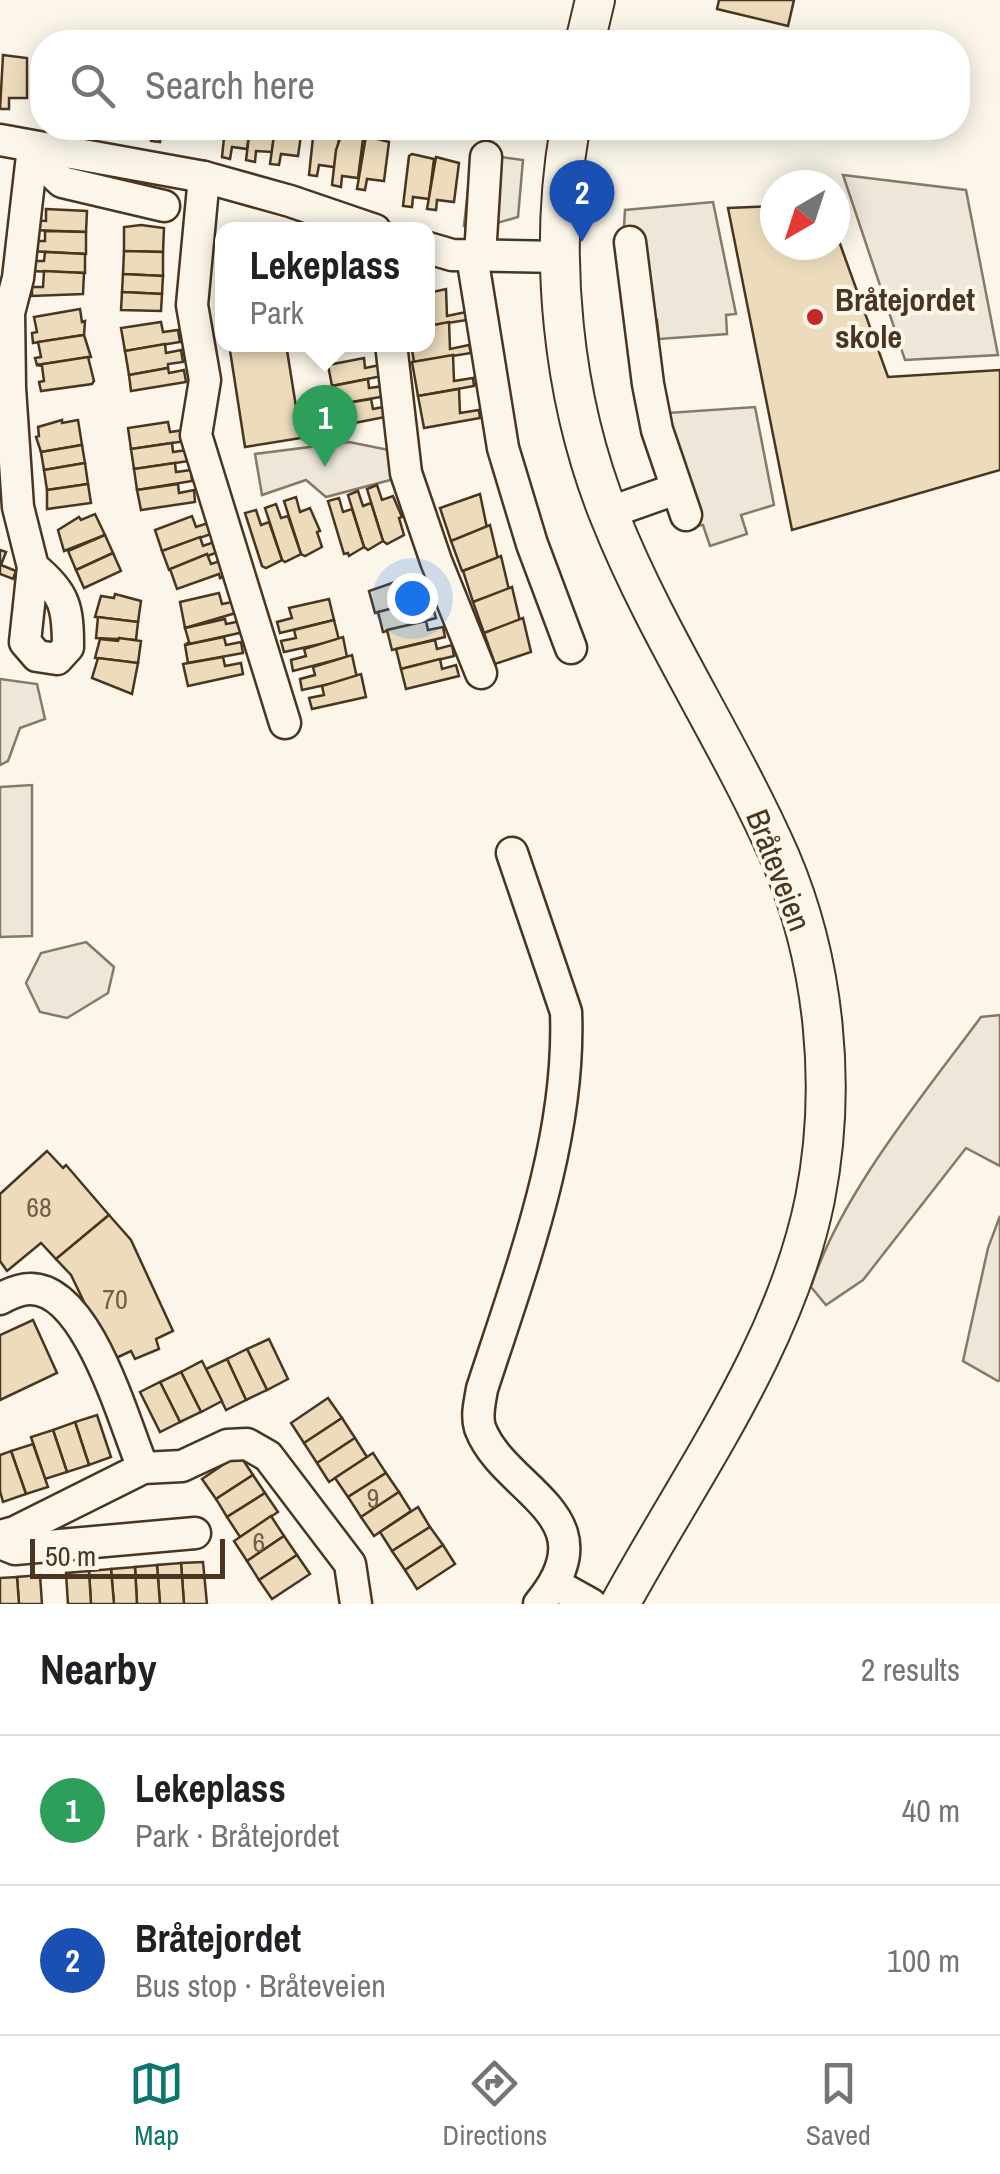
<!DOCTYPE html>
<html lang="en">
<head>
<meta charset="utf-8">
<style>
	body { margin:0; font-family:"Archivo Narrow",sans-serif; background:#f6f6f6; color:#202124 }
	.compass { position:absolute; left:760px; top:170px; width:90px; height:90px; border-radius:50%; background:#fff; box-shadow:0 5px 25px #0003; rotate:219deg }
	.scale { position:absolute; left:30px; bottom:25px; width:195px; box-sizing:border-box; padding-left:10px; border:5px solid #4a3520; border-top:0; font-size:28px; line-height:35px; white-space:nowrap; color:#4a3520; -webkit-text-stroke:8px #fbf6e9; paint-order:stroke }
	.you { position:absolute; left:412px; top:598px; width:35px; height:35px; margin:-25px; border:8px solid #fff; border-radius:50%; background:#1a73e8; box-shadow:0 0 0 15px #1a73e833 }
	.badge { display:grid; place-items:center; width:65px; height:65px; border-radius:50%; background:#0f766e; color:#fff; font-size:32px; font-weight:700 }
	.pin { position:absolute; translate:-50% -82px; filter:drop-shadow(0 2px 5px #0008) }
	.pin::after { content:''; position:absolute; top:52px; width:35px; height:30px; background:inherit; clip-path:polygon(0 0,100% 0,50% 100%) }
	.popup { position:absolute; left:215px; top:222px; width:220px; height:130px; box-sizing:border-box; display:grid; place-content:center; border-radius:20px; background:#fff; filter:drop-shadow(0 2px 8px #0005); font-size:32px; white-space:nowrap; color:#757577 }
	.popup b { font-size:38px; color:#202124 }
	.popup::after { content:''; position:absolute; left:50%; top:100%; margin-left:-20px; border:20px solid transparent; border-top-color:#fff }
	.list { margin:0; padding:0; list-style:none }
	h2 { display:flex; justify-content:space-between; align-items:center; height:130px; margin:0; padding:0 40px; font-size:42px }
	h2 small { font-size:32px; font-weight:400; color:#757577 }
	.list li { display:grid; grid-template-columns:65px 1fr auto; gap:30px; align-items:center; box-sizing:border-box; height:150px; padding:0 40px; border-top:2px solid #e0e0e0 }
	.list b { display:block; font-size:38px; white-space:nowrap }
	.list p { margin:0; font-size:32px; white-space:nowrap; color:#757577 }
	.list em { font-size:32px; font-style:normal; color:#757577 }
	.icon { flex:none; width:55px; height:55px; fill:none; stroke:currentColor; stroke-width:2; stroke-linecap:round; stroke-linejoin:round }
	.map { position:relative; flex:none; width:1000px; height:1604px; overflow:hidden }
	.search { position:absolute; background:#fff; box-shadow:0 5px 25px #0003; left:30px; right:30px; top:30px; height:110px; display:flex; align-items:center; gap:25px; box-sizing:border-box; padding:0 35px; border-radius:40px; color:#757577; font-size:38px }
	.sheet { height:430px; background:#fff }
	nav { display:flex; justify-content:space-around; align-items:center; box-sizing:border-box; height:140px; border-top:2px solid #e0e0e0; background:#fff; font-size:28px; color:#757577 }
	nav a { display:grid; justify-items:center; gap:5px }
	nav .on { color:#0f766e }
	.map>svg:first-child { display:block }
	.green { fill:#ede6d9; stroke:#887966; stroke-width:2.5 }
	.parking { fill:#ede7d9; stroke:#887966; stroke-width:2.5 }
	.building { fill:#ecdcbc; stroke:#4a3520; stroke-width:2.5 }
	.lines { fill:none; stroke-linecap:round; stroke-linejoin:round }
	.minor-casing { stroke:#4a3520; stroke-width:35 }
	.major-casing { stroke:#4a3520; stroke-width:42 }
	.minor { stroke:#fbf6e9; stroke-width:30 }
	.major { stroke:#fbf6e9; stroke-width:38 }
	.poi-dot { fill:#c62828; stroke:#fbf6e9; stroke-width:4 }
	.labels { text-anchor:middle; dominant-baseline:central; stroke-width:8; stroke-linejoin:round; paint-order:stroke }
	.number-label { font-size:28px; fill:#725f47 }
	.poi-label { font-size:32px; font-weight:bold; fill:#4a3520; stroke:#fbf6e9; text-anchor:start }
	.street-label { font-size:32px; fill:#4a3520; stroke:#fbf6e9 }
</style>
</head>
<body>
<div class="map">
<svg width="1000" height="1604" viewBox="0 0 1000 1604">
	<rect width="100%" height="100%" fill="#fbf6e9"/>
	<g class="green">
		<polygon points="843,175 966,190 998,355 905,360"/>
		<polygon points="349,442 389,450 394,479 326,497 306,480 262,495 255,454"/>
		<polygon points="0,679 37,684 45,719 20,728 8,761 0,765"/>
		<polygon points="32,785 32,936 0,937 0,787"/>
		<polygon points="86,942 114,967 108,993 67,1018 40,1012 26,983 41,953"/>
		<path d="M1000,1015V1166L966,1148L863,1280L826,1305L811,1287C840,1195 924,1094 981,1017Z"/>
		<polygon points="1000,1216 1000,1380 998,1381 963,1361 988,1248"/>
	</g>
	<g class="parking">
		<polygon points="472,153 523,160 518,217 480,228 464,226"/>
		<polygon points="713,202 736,314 726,315 727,334 659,339 657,320 647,321 668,413 755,407 774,505 741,515 747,534 710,546 703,525 684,527 622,262 625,210"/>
	</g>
	<g class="building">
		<polygon points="719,0 794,0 788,26 717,9"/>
		<polygon points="3,55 27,58 27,98 9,98 9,109 0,109"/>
		<polygon points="152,128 179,128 178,134 161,132 160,142 151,141"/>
		<polygon points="225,128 250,128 247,149 232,147 230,159 222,157"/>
		<polygon points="250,128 275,128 272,152 256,151 255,162 246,160"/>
		<polygon points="275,128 302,128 298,156 281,154 279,165 270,164"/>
		<polygon points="314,128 341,128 334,167 319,165 317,176 309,175"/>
		<polygon points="342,133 363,139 358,178 342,176 341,187 332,185 336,150"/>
		<polygon points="366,136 389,142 384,181 367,179 365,190 357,189"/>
		<polygon points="412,154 434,159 429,199 413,197 412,207 403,206 409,156"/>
		<polygon points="436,157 459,163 454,202 437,200 436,210 427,209"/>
		<polygon points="775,206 775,245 835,245 835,230 888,377 1000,370 1000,470 792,530 728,208"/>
		<polygon points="46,209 87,211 86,232 31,230 31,220 46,221"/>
		<polygon points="141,225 164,228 163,252 124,251 124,227"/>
		<polygon points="45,231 86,232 86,254 30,251 31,241 45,241"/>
		<polygon points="124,251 163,252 163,276 123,274"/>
		<polygon points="45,252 85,254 85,273 30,271 30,261 44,261"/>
		<polygon points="44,271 84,273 83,294 32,296 32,287 43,287"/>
		<polygon points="123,274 163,276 162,294 122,292"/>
		<polygon points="446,289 447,316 466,312 467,320 428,326 428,293"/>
		<polygon points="122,292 162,294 161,311 121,310"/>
		<polygon points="80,309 82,322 85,321 84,335 33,343 32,333 37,332 34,317"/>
		<polygon points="161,322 163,332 178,330 180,342 125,351 121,328"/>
		<polygon points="449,322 450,349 469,345 471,353 414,362 411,344 428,344 428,326"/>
		<polygon points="84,335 91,357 37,365 35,358 41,357 38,342"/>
		<polygon points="165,344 166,353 181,350 183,362 168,364 168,368 129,375 125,351"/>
		<polygon points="229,344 286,344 301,438 245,447"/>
		<polygon points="453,355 454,381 473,378 474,386 418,396 412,362"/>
		<polygon points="88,357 94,381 92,384 41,391 39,382 44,381 42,366 37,365"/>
		<polygon points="364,358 365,368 380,365 382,376 332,386 328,365"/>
		<polygon points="168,368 169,373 184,370 186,382 131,391 129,375"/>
		<polygon points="368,379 369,388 384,386 386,396 335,405 332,386"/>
		<polygon points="459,389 460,413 479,410 480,418 424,428 418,396"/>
		<polygon points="371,399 373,409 388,406 390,416 339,426 335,405"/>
		<polygon points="62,420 62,423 78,420 82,445 41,452 36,437 39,436 38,427"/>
		<polygon points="168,422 170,432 184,430 186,441 131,449 128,428"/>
		<polygon points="172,443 173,452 187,450 189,461 134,469 131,449"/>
		<polygon points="82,445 85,463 44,470 41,452"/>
		<polygon points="85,463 88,484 47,490 44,470"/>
		<polygon points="175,463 176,472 191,470 192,481 137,490 134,469"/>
		<polygon points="88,484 91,503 47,509 47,490"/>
		<polygon points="178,484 179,493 194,490 195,502 141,510 137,490"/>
		<polygon points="377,485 382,500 393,496 402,517 399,518 404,535 387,544 383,541 367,489"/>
		<polygon points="358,491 363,506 371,503 383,541 368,550 364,547 348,495"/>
		<polygon points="480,494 487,528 451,541 440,508"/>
		<polygon points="296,497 300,512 310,508 320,531 317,532 322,547 305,556 301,554 284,501"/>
		<polygon points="339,498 343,512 352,509 364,547 349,556 348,553 344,554 328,501"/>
		<polygon points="276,504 281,518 288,516 301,554 285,562 282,560 265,508"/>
		<polygon points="256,510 261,525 269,522 282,560 266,568 262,566 245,513"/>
		<polygon points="95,514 105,535 64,551 58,530 79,517 81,520"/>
		<polygon points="192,516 196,527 211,522 214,533 162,551 155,530"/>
		<polygon points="490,525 498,559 462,571 451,541"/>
		<polygon points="105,535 113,553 76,570 68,551"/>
		<polygon points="200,537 203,546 217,541 221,551 169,570 162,551"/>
		<polygon points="0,550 6,552 1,565 16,571 13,579 0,574"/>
		<polygon points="113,553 121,571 84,588 76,570"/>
		<polygon points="207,554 211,564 223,560 228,575 220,578 219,574 177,589 170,569"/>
		<polygon points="501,556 509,590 473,602 463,571"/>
		<polygon points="395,582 409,582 411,592 426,589 428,600 375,613 369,591"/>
		<polygon points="512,587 520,621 484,633 473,602"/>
		<polygon points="219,593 222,604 237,601 239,612 185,628 180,602"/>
		<polygon points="115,594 141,601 138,622 95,617 101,596 114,598"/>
		<polygon points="329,599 334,620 280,633 277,622 292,618 289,608"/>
		<polygon points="417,602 419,611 433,608 436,618 383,632 378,612"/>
		<polygon points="98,617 138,622 136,640 96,638"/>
		<polygon points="523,618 531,652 495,664 484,633"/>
		<polygon points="225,619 226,624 241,621 244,632 185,645 189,642 185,628"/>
		<polygon points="334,620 339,640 284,652 281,641 296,638 294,630"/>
		<polygon points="426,621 428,630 443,627 445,637 392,650 387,630"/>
		<polygon points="224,637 226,645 241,642 243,653 188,663 185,645"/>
		<polygon points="343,637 347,657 293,671 291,660 306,656 304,649"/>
		<polygon points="119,638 141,641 138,663 95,658 100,639 118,641"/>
		<polygon points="435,640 437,649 452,645 454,656 401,669 396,649"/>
		<polygon points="352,655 357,678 302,690 300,679 315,675 313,667"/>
		<polygon points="223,657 225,666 241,663 243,674 188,686 183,664"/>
		<polygon points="98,658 138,663 132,694 92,678"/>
		<polygon points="440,659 442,669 456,665 459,676 406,689 401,669"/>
		<polygon points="361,674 366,697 312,709 309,698 324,695 322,686"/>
		<polygon points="47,1151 63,1168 66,1165 109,1215 56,1259 41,1243 7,1271 0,1261 0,1194"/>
		<polygon points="109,1215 131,1240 173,1331 156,1339 159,1349 135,1359 131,1351 112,1360 71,1275 56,1259"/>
		<polygon points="33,1320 57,1373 0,1400 0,1335"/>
		<polygon points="269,1339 288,1379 267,1390 247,1349"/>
		<polygon points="247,1349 267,1390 246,1400 227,1359"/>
		<polygon points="227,1359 246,1400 226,1410 206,1369"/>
		<polygon points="202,1361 222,1401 201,1412 181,1372"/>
		<polygon points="181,1372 201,1412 180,1422 160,1382"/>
		<polygon points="160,1382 180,1422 160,1432 140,1392"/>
		<polygon points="328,1398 342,1418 304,1443 291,1423"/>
		<polygon points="97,1415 111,1457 89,1465 75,1422"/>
		<polygon points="342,1418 355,1438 317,1463 304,1443"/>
		<polygon points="75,1422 89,1465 67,1472 53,1430"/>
		<polygon points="53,1430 67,1472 45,1479 31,1437"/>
		<polygon points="355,1438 367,1457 329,1482 317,1463"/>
		<polygon points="33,1444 48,1487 26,1494 11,1451"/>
		<polygon points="11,1451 26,1494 3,1502 0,1491 0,1455"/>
		<polygon points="373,1453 386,1473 348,1497 335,1478"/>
		<polygon points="239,1454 253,1475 216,1499 202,1479"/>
		<polygon points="386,1473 399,1492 361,1517 348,1497"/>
		<polygon points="253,1475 265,1493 227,1517 216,1499"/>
		<polygon points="399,1492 411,1511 374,1536 361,1517"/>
		<polygon points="265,1493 278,1512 240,1537 227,1517"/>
		<polygon points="418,1507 430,1527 392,1551 380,1532"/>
		<polygon points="271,1516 284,1536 247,1561 234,1541"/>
		<polygon points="430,1527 443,1545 405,1570 392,1551"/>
		<polygon points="284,1536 297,1555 259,1580 247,1561"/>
		<polygon points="443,1545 455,1564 417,1589 405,1570"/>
		<polygon points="297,1555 310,1574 272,1599 259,1580"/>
		<polygon points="203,1562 207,1604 184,1604 181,1563"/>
		<polygon points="181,1563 184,1604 160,1604 157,1565"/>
		<polygon points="157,1565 160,1604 137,1604 135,1567"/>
		<polygon points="135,1567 137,1604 114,1604 111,1569"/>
		<polygon points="111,1569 114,1604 91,1604 89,1571"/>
		<polygon points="89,1571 91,1604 68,1604 66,1573"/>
		<polygon points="40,1575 42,1604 19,1604 17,1577"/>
		<polygon points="17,1577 19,1604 0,1604 0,1578"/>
	</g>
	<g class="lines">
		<defs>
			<g id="minor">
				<polyline points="0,140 204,177 290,201 375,230"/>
				<polyline points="46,149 48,169 62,182 164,206"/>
				<polyline points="204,177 192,305 205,380 196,435 285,723"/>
				<polyline points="630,242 648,384 657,430 686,515"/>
				<polyline points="428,248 452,255 561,257"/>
				<polyline points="472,256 503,448 532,544 571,648"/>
				<polyline points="480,256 486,157"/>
				<polyline points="391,344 406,473 436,561 481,673"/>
				<polyline points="608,513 676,489"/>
				<path d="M33,567C65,593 68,607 68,647L57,659L37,656L25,642L33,567L18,507L10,388L9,313L18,278L33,147"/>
				<path d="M512,853L566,1012C571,1140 521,1269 482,1389C480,1402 476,1415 480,1428C504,1492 613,1515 539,1604"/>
				<path d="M0,1299C9,1294 19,1289 30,1289C88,1288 124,1423 143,1468"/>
				<polyline points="0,1536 15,1532 143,1468 182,1466 227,1445 247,1444 268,1456 350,1564 356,1604"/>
				<polyline points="0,1543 15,1549 195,1533"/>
				<polyline points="555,1584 591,1604"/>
			</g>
			<g id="major">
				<polyline points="585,42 595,0"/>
				<path d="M570,128C548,254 562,398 610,517C657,635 729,741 780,857C825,962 837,1087 815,1199C785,1347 691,1474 620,1604"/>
			</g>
		</defs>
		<use href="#minor" class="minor-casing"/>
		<use href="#major" class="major-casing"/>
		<use href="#minor" class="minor"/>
		<use href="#major" class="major"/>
	</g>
	<circle class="poi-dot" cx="815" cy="317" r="10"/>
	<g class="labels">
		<g class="number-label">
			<text x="39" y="1207">68</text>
			<text x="115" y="1299">70</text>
			<text x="373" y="1498">9</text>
			<text x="259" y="1542">6</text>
		</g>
		<g class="poi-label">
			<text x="835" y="299">Bråtejordet<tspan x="835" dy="37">skole</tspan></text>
		</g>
		<g class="street-label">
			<text transform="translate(779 870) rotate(69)">Bråteveien</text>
		</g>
	</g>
</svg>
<svg class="compass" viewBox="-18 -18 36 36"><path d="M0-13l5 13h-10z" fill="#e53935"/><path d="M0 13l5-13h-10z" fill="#757577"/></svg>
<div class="scale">50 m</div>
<div class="you"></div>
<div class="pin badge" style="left:325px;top:467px;background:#2e9e5b">1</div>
<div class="popup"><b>Lekeplass</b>Park</div>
<div class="pin badge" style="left:582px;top:242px;background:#1a4fb4">2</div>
<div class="search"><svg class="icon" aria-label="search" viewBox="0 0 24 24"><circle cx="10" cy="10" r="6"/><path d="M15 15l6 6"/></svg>Search here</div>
</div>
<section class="sheet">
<h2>Nearby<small>2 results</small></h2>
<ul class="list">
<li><span class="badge" style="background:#2e9e5b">1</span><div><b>Lekeplass</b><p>Park · Bråtejordet</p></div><em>40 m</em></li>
<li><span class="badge" style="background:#1a4fb4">2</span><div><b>Bråtejordet</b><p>Bus stop · Bråteveien</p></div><em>100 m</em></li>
</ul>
</section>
<nav>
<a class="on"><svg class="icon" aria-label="map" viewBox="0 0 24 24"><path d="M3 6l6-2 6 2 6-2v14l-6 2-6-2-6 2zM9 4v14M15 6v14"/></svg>Map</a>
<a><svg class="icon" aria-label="directions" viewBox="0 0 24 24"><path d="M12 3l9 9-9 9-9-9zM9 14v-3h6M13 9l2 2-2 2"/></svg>Directions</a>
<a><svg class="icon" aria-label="saved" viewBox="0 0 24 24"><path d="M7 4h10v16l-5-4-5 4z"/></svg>Saved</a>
</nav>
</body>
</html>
